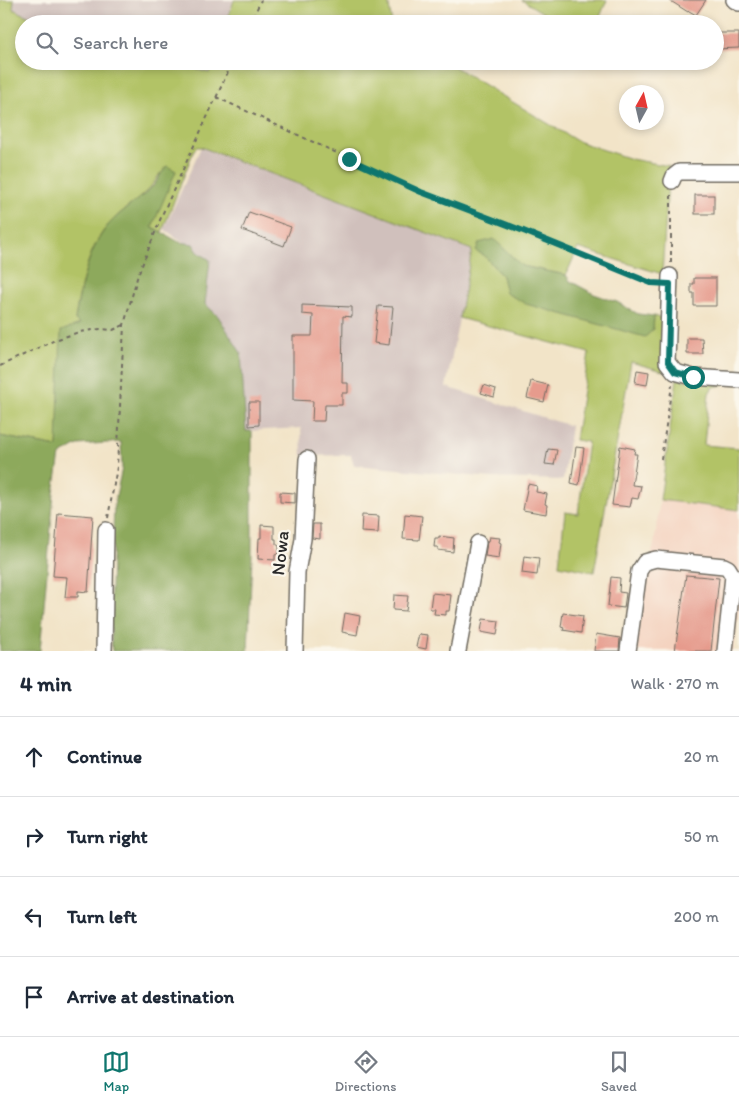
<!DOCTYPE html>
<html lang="en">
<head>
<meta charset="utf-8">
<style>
	body { margin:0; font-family:Itim,sans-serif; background:#f6f6f7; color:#1f2937 }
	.compass { position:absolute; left:619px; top:85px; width:45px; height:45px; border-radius:50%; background:#fff; box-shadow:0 2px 8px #0003; rotate:8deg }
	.stop { position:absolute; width:15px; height:15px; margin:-11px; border:4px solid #0f766e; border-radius:50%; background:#fff }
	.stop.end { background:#0f766e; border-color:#fff; box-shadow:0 1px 5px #0008 }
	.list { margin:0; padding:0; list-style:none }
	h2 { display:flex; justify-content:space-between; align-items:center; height:65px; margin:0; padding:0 20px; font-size:21px }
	h2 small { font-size:16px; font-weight:400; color:#747a83 }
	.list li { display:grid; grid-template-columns:32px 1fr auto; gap:15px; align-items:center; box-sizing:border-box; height:80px; padding:0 20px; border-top:1px solid #e0e1e3 }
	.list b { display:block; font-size:19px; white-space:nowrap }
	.list em { font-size:16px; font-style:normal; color:#747a83 }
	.icon { flex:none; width:28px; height:28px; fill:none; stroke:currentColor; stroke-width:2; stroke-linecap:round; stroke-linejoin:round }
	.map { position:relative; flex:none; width:739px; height:651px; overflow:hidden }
	.search { position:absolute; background:#fff; box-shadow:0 2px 8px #0003; left:15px; right:15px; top:15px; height:55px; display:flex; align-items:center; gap:12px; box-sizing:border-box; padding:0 18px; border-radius:28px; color:#747a83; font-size:19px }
	.sheet { height:385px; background:#fff }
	nav { display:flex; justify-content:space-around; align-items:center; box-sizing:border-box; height:70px; border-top:1px solid #e0e1e3; background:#fff; font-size:14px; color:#747a83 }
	nav a { display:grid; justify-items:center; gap:2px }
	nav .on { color:#0f766e }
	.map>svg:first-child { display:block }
	.built { fill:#f4d3c0 }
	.industrial { fill:#d0c0bc }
	.green { fill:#b2c366; stroke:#6e7748 }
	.forest { fill:#8da95b; stroke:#5c6a43 }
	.building { fill:#e69b8d }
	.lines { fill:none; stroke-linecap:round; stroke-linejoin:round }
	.minor-casing { stroke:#716c62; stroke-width:18 }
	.path { stroke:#716c62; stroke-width:2; stroke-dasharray:4 4; stroke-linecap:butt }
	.minor { stroke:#fff; stroke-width:15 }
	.route { stroke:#0f766e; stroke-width:6 }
	.labels { text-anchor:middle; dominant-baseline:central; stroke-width:4.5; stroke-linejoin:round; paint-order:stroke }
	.street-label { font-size:19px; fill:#2b2b2b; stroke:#fbf7ec }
</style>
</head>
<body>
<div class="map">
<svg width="739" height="651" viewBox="0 0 739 651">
	<rect width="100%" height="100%" fill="#fbf7ec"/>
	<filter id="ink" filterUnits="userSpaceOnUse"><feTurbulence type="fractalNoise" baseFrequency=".02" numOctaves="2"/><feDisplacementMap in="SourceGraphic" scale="10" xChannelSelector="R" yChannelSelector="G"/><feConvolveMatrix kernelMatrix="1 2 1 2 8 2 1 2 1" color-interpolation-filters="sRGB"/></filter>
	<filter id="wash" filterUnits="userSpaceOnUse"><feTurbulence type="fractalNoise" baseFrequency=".0096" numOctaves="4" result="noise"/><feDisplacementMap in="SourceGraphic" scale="20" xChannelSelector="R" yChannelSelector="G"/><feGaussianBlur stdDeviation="1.12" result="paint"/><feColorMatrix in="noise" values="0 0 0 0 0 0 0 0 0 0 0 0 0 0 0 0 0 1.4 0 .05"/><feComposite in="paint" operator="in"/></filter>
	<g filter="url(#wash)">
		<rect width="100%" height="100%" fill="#f2e4c8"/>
		<polygon class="built" points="660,500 739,510 739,607 733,651 632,651 640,594 654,545"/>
		<g class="industrial">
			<polygon points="14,0 233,0 225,24 44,24 13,9"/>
			<polygon points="168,61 213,61 209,73"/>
			<polygon points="201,147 472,250 446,387 571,426 563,480 492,478 354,465 351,455 302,456 301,428 246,431 241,353 218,316 205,304 210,260 164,229"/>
		</g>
		<g class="green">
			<path d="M0,0H14L13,9L44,24H24V61H168L209,73L213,61H445L577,141L631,159L669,166L662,274L578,248L566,275L522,266L509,255L476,251L484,255L502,276L507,293L653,330L654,316L660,317L663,322L670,373L631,362L594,572L559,565L565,512L578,514L588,442L575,440L589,353L459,318L472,250L201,147H197L194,150L162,232L152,227L160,173C150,194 127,205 111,222C88,245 80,288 75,319L80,324L59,421L57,447L0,436Z"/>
			<polygon points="234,0 388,0 392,24 226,24"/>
			<polygon points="522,0 607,0 597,24 561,24"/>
			<polygon points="677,379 724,385 713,387 709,393 704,445 739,448 739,510 660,500"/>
		</g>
		<g class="forest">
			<path d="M167,166L176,171L152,227L179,242L193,244L198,252L210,260L205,304L218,316L241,353L246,431H252V556L248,651H112L110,614L114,505L122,468L121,442L78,445L60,455L54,493L40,651H0V436L57,447L61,331L80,324L75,320C80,288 89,243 113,220C125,208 142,198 154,185C159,179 161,172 167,166Z"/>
			<polygon points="494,239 522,266 566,275 570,281 594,294 617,302 638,314 654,316 653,330 645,337 526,304 506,293 502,276 484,255 476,251 479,243"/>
		</g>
		<g id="blocks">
			<g class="building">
				<polygon points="669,0 706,0 696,15 689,11 688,12"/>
				<polygon points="715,33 739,33 739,48 715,49"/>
				<rect x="695" y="195" width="19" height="19"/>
				<polygon points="249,212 291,227 284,246 242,230"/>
				<polygon points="694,278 716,278 716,306 694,306 694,293 691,293 691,284 694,284"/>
				<polygon points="302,305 352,307 352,317 343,316 342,383 348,383 348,393 342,393 342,405 325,405 324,421 312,421 313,401 293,400 293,336 312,336 313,315 302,314"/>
				<polygon points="378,306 393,307 389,345 374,343"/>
				<polygon points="687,338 702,338 703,354 687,354"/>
				<polygon points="637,370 649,372 647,385 635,383"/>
				<polygon points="531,381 548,385 544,402 527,398"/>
				<polygon points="484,385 496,389 494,397 481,393"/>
				<polygon points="249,402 259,402 259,425 249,426"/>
				<polygon points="620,446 635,449 634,454 637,454 632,485 641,486 638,499 632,498 630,507 612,505"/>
				<polygon points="576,447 584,448 579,485 571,483"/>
				<polygon points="548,449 557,450 554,465 545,464"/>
				<polygon points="528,484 537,486 536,492 547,494 545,504 547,505 546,514 523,510"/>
				<polygon points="280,492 295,493 295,503 280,502"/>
				<polygon points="58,513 93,516 88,592 78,591 78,597 65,597 67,577 53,576"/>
				<polygon points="405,514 422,516 419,540 403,539"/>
				<polygon points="362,515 379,516 378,533 361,532"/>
				<polygon points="313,524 320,524 320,539 312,538"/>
				<polygon points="261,525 274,526 274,539 276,539 276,544 279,546 279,553 275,555 275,560 258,559 259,538 261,538"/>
				<polygon points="439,536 454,538 453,552 438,550 438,547 434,547 435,538 439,538"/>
				<polygon points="489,537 500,538 499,542 501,543 499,558 485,556 487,541 488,541"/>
				<polygon points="524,556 539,558 537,575 522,573"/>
				<polygon points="686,575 719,578 711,651 675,651"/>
				<polygon points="611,577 620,578 619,592 626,593 624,608 608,606"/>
				<polygon points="432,593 451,595 449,611 446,611 446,615 434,614 435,609 430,609"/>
				<polygon points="394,595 408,596 406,611 393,610"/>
				<polygon points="345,613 360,616 357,635 342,632"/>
				<polygon points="563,613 583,616 581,633 563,630 564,628 561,627"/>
				<polygon points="483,619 499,621 497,635 481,632"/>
				<polygon points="419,634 428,635 426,649 416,647"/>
				<polygon points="596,634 620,638 619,651 594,651"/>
			</g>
		</g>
	</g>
	<g filter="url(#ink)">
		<use href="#blocks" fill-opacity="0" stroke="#716c62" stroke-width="1"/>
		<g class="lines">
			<defs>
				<g id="minor">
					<polyline points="734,0 739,3"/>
					<polyline points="672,181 674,176 679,172 739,172"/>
					<polyline points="670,276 667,362 675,372 693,377 739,380"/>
					<polyline points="104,651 106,530"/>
					<polyline points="295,651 297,572 303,539 307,459"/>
					<polyline points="458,651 478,543"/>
					<polyline points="628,651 639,571 645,562 656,559 724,566 728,568 733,576 725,651"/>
				</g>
			</defs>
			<use href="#minor" class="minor-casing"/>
			<g class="path">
				<polyline points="250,24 261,0"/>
				<polyline points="216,97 421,192 521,230 651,283 658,284"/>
				<polyline points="671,263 671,193"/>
				<polyline points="0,366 55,340 79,332 100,329 113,330 124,325"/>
				<polyline points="661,459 672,385"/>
				<polyline points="108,518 117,467 124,325 137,278 162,215 233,61"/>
			</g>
			<use href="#minor" class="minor"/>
		</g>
	</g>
	<g class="lines" filter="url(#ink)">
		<polyline class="route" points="349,159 421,192 521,230 651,283 670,284 668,362 675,372 693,377"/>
	</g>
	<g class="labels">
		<g class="street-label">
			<text transform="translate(280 553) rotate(-84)">Nowa</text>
		</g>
	</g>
</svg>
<svg class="compass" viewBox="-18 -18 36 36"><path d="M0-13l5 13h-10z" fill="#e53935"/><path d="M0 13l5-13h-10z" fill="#747a83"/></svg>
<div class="stop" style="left:693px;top:377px"></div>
<div class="stop end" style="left:349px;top:159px"></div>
<div class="search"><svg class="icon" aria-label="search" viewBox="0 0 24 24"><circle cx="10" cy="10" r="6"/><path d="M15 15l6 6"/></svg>Search here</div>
</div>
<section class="sheet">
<h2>4 min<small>Walk · 270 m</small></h2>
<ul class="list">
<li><svg class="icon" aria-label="ahead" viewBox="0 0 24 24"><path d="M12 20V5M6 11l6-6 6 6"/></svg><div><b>Continue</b></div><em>20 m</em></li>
<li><svg class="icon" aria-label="right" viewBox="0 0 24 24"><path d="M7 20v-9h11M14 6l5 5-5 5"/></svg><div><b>Turn right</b></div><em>50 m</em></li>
<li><svg class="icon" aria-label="left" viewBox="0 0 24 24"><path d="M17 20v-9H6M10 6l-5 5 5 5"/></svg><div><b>Turn left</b></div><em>200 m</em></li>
<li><svg class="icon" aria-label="arrive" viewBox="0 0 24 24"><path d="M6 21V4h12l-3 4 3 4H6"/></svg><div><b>Arrive at destination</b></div></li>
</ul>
</section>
<nav>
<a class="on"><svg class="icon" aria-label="map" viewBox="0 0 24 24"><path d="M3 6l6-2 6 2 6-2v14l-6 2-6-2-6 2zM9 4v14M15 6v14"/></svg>Map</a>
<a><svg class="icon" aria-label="directions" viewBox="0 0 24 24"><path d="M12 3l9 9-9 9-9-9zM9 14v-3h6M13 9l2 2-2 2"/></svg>Directions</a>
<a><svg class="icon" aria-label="saved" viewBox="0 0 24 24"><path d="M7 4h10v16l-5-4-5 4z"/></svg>Saved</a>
</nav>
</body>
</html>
